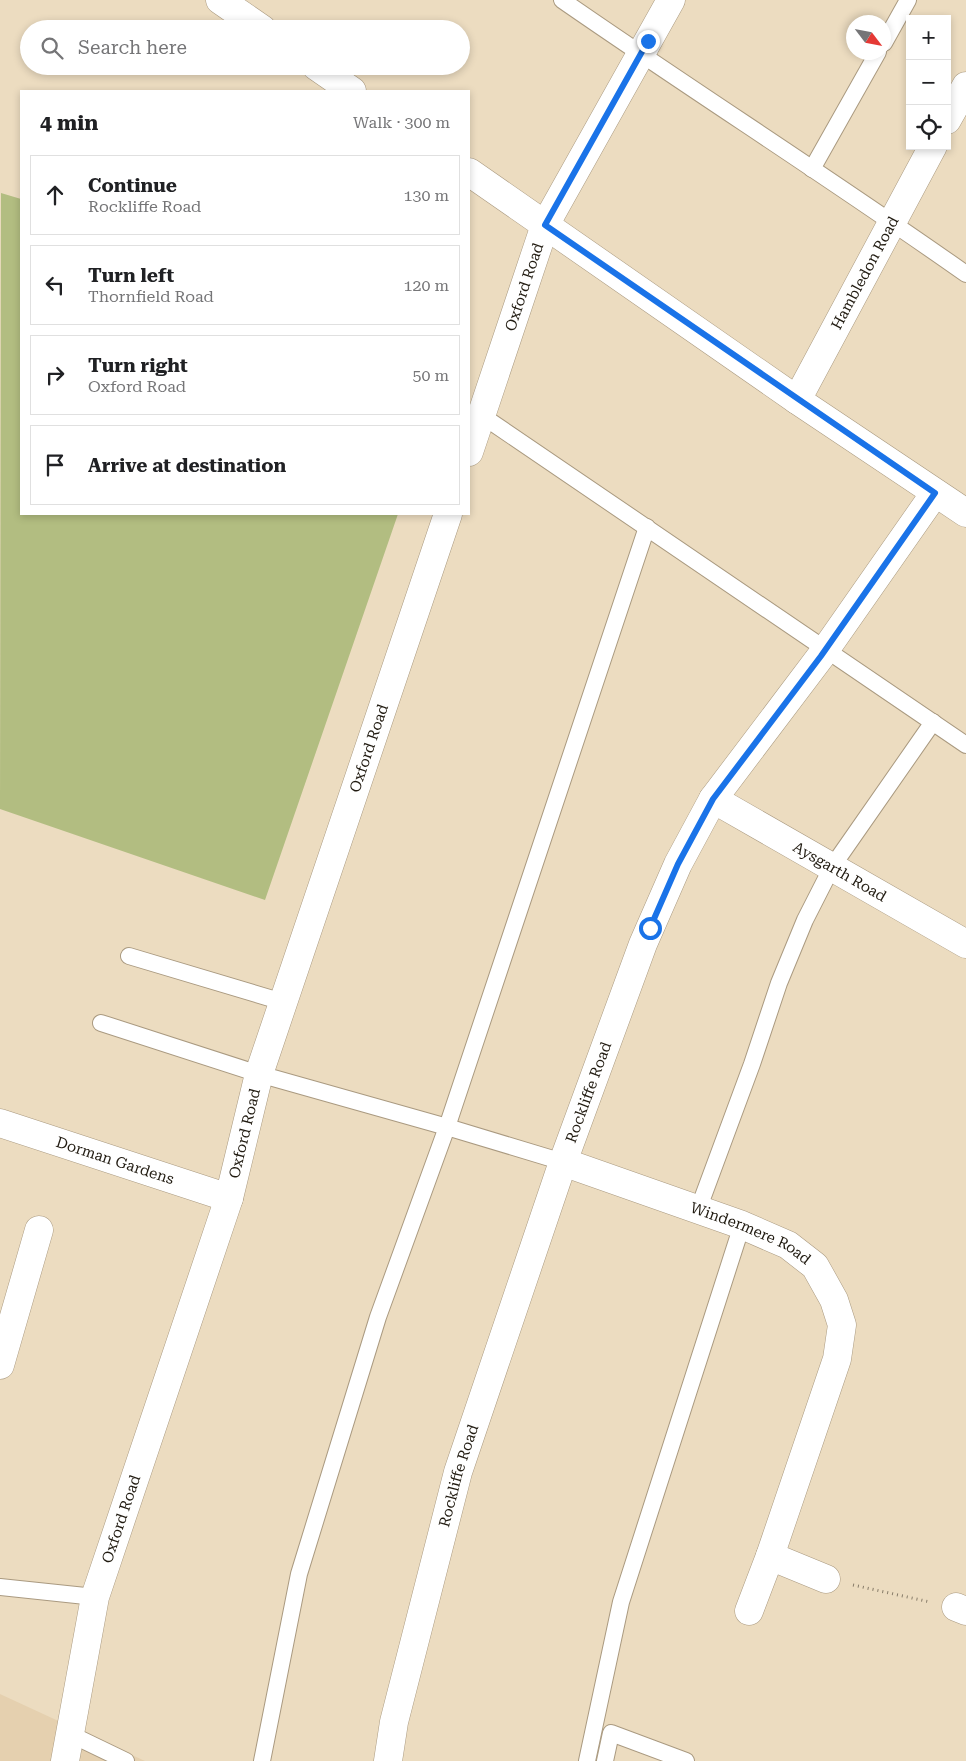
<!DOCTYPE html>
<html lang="en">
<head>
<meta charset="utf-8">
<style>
	body { margin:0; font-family:"Roboto Serif",serif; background:#f2f2f2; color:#202124 }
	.controls { position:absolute; right:15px; top:15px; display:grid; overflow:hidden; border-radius:0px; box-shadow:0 2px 8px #0003 }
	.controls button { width:45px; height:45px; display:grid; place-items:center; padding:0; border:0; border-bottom:1px solid #e0e0e0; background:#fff; color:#202124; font:25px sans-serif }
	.compass { position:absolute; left:846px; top:15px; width:45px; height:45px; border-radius:50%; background:#fff; box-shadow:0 2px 8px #0003; rotate:122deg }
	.stop { position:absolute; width:15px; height:15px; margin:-11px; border:4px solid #1a73e8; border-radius:50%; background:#fff }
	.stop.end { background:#1a73e8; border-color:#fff; box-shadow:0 1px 5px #0008 }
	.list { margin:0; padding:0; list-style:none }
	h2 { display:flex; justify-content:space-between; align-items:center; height:65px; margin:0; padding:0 20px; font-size:21px }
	h2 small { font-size:16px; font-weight:400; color:#757577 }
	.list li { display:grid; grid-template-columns:32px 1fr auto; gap:15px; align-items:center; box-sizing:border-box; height:80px; margin:0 10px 10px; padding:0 10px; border:1px solid #e0e0e0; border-radius:0px }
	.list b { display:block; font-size:19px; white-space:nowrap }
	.list p { margin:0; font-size:16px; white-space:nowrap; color:#757577 }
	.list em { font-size:16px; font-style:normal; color:#757577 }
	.icon { flex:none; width:28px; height:28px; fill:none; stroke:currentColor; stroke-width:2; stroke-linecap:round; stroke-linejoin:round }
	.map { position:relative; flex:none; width:966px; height:1761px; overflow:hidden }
	.search { position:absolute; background:#fff; box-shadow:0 2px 8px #0003; left:20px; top:20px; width:450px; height:55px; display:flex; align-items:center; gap:12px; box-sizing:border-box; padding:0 18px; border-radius:28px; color:#757577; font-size:19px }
	.panel { position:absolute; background:#fff; box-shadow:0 2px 8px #0003; left:20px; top:90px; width:450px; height:425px; border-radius:0px }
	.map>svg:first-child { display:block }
	.built { fill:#e5d0af }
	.green { fill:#b2bd81 }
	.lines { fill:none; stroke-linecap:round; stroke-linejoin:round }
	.service-casing { stroke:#aa9a80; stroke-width:18 }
	.minor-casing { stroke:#aa9a80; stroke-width:29 }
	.path { stroke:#877c69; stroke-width:3; stroke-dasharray:1 4; stroke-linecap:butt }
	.service { stroke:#fff; stroke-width:16 }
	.minor { stroke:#fff; stroke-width:28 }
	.route { stroke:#1a73e8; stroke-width:6 }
	.labels { text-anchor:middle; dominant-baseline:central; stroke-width:4; stroke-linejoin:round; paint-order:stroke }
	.street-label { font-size:15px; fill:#211b11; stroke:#fae9cd }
</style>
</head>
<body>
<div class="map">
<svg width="966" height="1761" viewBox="0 0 966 1761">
	<rect width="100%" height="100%" fill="#ecdcc0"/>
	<polygon class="built" points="0,1694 145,1761 0,1761"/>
	<polygon class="green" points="1,193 21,199 21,514 398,514 265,900 0,809"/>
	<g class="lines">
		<defs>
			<g id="service">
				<path d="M562,0C696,93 833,180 966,274"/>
				<polyline points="884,43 908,0"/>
				<polyline points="812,169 878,52"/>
				<polyline points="481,415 966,745"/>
				<polyline points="129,956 283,1002"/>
				<polyline points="101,1023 259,1074 447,1127 563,1162"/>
				<polyline points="698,1210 752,1064 779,983 805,920 832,867 933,722"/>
				<polyline points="0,1587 95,1597"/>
				<polyline points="70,1734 126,1761"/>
				<polyline points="262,1761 299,1574 378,1317 447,1127 647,527"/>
				<polyline points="587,1761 621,1602 742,1225"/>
				<polyline points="605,1761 611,1733 686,1761"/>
			</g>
			<g id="minor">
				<polyline points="220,0 262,29"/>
				<polyline points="316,66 352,91"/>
				<polyline points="947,120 966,86"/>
				<polyline points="469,172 797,400 966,513"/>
				<path id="s1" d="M797,400L933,146"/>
				<path id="s2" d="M469,452L545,225L671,0"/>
				<path id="s3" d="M713,799L966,944"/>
				<path id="s4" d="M0,1123L229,1198"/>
				<path id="s5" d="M563,1162L742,1225L788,1245L815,1266L834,1300L842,1325L837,1359L770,1556L749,1611"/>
				<polyline points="0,1365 39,1230"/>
				<polyline points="770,1556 826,1579"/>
				<polyline points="956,1607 966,1611"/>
				<path id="s6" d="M65,1761L95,1597L229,1198L259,1074L448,514"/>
				<path id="s7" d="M388,1761L394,1722L458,1472L563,1162L643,944L678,864L713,799L821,656L935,493"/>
			</g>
		</defs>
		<use href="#service" class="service-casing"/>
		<use href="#minor" class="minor-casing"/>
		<polyline class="path" points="853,1585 930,1602"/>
		<use href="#service" class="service"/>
		<use href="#minor" class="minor"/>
	</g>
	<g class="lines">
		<polyline class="route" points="648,41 545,225 935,493 821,656 713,799 678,864 650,928"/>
	</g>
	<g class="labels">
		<g class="street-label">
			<text stroke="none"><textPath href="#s1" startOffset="144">Hambledon Road</textPath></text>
			<text stroke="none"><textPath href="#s2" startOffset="174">Oxford Road</textPath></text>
			<text stroke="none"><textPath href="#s6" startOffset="1059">Oxford Road</textPath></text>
			<text stroke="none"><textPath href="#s3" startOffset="146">Aysgarth Road</textPath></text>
			<text stroke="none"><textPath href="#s7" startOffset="699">Rockliffe Road</textPath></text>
			<text stroke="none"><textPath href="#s6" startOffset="654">Oxford Road</textPath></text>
			<text stroke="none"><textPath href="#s4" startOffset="121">Dorman Gardens</textPath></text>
			<text stroke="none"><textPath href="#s5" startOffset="201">Windermere Road</textPath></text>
			<text stroke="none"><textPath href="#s7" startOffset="294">Rockliffe Road</textPath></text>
			<text stroke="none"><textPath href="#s6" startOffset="249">Oxford Road</textPath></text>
		</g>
	</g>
</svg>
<div class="controls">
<button>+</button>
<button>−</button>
<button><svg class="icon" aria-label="locate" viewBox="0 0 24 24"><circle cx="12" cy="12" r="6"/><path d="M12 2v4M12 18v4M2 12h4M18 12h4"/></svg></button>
</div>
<svg class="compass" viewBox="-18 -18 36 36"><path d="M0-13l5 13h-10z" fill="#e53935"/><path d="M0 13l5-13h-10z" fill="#757577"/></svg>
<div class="stop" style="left:650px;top:928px"></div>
<div class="stop end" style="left:648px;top:41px"></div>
<div class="search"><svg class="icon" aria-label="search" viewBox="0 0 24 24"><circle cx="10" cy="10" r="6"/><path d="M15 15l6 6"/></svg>Search here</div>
<section class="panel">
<h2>4 min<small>Walk · 300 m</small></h2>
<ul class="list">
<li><svg class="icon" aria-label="ahead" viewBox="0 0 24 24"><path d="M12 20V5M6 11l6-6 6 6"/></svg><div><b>Continue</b><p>Rockliffe Road</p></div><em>130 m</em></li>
<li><svg class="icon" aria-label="left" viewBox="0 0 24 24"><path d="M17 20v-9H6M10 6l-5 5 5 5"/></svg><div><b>Turn left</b><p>Thornfield Road</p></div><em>120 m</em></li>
<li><svg class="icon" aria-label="right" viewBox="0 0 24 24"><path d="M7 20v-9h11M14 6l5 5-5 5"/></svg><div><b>Turn right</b><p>Oxford Road</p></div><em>50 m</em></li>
<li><svg class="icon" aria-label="arrive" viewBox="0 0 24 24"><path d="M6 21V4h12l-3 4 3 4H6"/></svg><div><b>Arrive at destination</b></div></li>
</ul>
</section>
</div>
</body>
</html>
